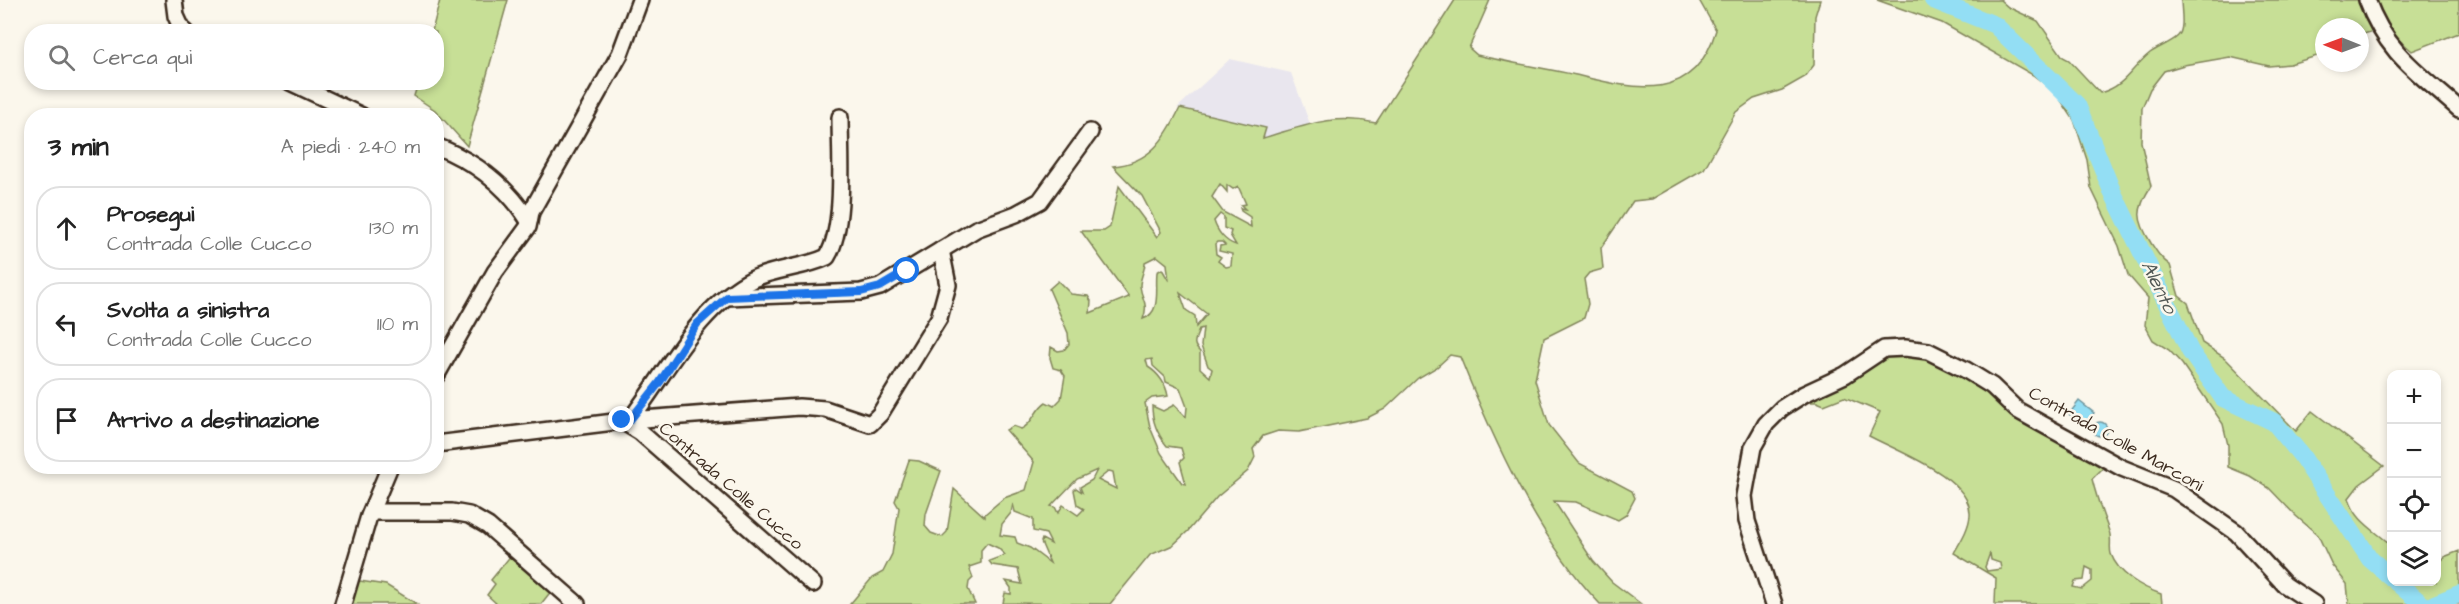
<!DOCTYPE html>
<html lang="it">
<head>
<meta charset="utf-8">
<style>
	body { margin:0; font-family:"Architects Daughter",sans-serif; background:#f2f2f2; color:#222 }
	.controls { position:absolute; right:18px; bottom:18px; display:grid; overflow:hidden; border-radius:12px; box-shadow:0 3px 9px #0003 }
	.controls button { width:54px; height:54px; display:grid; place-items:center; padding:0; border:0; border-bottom:2px solid #e0e0e0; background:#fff; color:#222; font:30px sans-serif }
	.compass { position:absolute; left:2315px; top:18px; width:54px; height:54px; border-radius:50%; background:#fff; box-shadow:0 3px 9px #0003; rotate:271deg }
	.stop { position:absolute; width:18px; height:18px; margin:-14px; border:4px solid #1a73e8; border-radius:50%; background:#fff }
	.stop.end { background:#1a73e8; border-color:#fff; box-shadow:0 2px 6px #0008 }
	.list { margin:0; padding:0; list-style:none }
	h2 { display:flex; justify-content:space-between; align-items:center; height:78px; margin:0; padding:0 24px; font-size:26px }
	h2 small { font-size:20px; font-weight:400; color:#767676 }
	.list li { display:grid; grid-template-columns:39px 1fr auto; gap:18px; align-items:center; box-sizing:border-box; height:84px; margin:0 12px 12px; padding:0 12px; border:2px solid #e0e0e0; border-radius:24px }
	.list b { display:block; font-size:22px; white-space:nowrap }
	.list p { margin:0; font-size:20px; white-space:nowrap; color:#767676 }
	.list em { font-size:20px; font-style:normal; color:#767676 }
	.icon { flex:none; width:33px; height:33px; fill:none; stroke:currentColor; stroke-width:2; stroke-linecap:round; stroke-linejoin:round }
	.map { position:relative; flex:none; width:2459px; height:604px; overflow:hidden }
	.search { position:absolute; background:#fff; box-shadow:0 3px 9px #0003; left:24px; top:24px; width:420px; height:66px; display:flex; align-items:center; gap:15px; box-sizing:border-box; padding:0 21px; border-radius:24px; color:#767676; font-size:22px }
	.panel { position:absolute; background:#fff; box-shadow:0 3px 9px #0003; left:24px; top:108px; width:420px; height:366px; border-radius:24px }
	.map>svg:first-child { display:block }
	.built { fill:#e9e6ee }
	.green { fill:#c7df96; stroke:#81845a; stroke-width:1.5; fill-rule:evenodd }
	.water { fill:#93def4; stroke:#70969e; stroke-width:1.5 }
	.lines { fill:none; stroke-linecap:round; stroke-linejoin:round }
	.river { stroke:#93def4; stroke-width:18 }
	.minor-casing { stroke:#3b2a1e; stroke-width:20 }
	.minor { stroke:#fbf7ec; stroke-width:15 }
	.route { stroke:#1a73e8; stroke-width:8 }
	.labels { text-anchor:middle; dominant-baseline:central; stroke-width:5; stroke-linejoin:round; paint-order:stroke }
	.street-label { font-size:18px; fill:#3b2a1e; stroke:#fbf7ec }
	.water-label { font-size:20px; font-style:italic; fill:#515754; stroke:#fbf7ec }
</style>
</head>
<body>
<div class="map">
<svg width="2459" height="604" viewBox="0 0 2459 604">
	<rect width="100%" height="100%" fill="#fbf7ec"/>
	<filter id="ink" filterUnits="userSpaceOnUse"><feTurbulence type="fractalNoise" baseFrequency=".0167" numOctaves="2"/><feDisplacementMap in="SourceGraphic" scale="12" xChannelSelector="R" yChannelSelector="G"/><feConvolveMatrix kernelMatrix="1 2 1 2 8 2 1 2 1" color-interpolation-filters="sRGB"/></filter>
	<g filter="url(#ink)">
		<polygon class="built" points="1230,59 1291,73 1310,124 1263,138 1265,128 1177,108"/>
		<g class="green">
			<polygon points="440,0 508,0 467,146 435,110 414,96 418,83 436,82 436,32 432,31"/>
			<path d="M1455,0H1490L1469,48L1477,55C1510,63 1544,68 1576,75C1634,89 1694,105 1716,30L1699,0H1820L1815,16L1814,65L1805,77L1782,90L1754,99L1736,112L1704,169L1652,199L1633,201L1601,248L1603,269L1589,273L1584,279L1588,304L1584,318L1544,338L1535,380L1549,425L1579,463L1632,491L1635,498L1626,515L1618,520L1576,502L1554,501L1593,561L1612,582L1641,604H1600C1538,539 1493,439 1460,357L1450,355L1437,367L1418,378L1385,409L1367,418L1299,432L1278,431L1263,436L1253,449L1255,457L1248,471L1217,497L1188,531L1173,545L1150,555L1110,604L1003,603L1005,593L1011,594V588L1006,581L1022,584L1018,569L992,565L989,561L1005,555L998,548L987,543L981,550V563L969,567L973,578L969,582L968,589L975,604H850L872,578L883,572L892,554L899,508L895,501L909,460L919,461L941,471L926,514L925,526L931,533L942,537L947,532L954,489L985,517V514L1004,498L1026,490L1034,462L1006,430L1013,426L1021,429C1033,424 1035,409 1046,402L1054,406L1061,399L1065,376L1061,370L1053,368L1050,358L1051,347L1058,351L1064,350L1069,344L1068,333L1049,289L1058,281L1071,294L1088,296L1091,301L1090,313L1129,297L1081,231H1104L1110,227L1119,186L1157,237L1161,232L1142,196L1113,166C1150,163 1165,139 1180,108L1266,128L1263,138C1305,126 1332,113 1376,123ZM1220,184L1227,192V185L1233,189L1238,186L1246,204L1241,205L1245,209L1240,208L1241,211L1250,217L1251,227L1223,212L1212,197ZM1220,214L1224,217V228L1231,231L1230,235L1236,245C1225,242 1217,231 1214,221ZM1217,242H1222L1225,245L1220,246L1219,251L1232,254L1231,266L1226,267L1218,261L1221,257L1216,254L1215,244ZM1157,256L1167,264L1169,281L1162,269L1157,272C1155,289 1162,312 1143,319C1149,303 1142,301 1140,286C1140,277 1145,271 1145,262ZM1180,293L1207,314L1196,327L1195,316L1186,310ZM1203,328L1201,346L1208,366L1212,369L1210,377L1200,368V352C1190,342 1197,339 1199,329ZM1152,359L1153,366L1165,377L1166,382L1180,388L1187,407L1186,417L1174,405L1163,411L1152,406C1152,421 1158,435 1167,446L1181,448L1184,458L1180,462L1186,484L1182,483L1161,453L1150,427L1145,403L1152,398L1168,396C1166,384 1158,373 1148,367L1146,360ZM1097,470L1092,480L1080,487L1082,492L1076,488L1074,490L1077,505L1084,509L1078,515L1063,505L1058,513L1055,507L1051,506L1077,479ZM1109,471L1113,472L1116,489L1098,480ZM1013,504L1015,512L1033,519V531L1046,534L1051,544L1042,539L1041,542L1050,563L1030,548L1017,543L1015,537L1000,535L1002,524L1011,513Z"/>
			<path d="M1877,0H2000L2008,7L2038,21L2063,57L2069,60L2100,93C2126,86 2131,68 2150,53C2158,47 2171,43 2178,36C2185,29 2181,10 2181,0H2362L2374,31L2360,35V27H2324V54L2290,64L2269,66L2230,57L2184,65L2164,71L2150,89L2142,108L2141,142L2151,186C2136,210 2136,219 2151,243C2157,252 2161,259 2170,265L2179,296L2188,303L2202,343L2225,358L2296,431L2312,411L2384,466L2359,485L2349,498C2354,520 2376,531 2391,545L2392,582H2436L2437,564L2444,557L2459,551V604H2349L2347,584L2332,565L2318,535L2296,516L2269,488L2250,476L2228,467V445L2223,424L2182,364L2169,350L2153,340L2145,325L2148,298L2128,275L2119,246L2091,188L2087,160L2074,120L2056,93L2033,75L1942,23Z"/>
			<polygon points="2372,0 2459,0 2459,33 2412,51 2388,30"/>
			<path d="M1898,352L1934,360L1953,369L2093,458L2103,468L2092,479C2097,499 2102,513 2109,531C2112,538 2109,548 2111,554C2118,574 2143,588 2161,594L2162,604H1995L1996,578L1954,553C1960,542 1969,529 1970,515C1972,478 1897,451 1869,436L1880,412L1844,397L1824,405L1817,402H1805L1881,355ZM1990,553L1991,560L2000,563L2001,569L1987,571L1985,567ZM2086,567L2092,570V581L2082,589L2073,587L2075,581L2084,580Z"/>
			<polygon points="512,554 552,590 541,604 497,604 487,595 495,584 491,580"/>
			<polygon points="353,580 386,585 417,604 348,604"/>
		</g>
		<g class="water">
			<polygon points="2079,401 2094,413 2084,426 2069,414"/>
			<circle cx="2100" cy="429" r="7"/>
		</g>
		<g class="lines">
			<g class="river">
				<polyline points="1933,0 1995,25 2077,105 2112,191 2190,351 2223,398 2274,422 2301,455 2370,559 2392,578"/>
				<polyline points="2396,582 2422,604"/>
				<polyline points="2434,604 2459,594"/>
			</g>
			<defs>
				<g id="minor">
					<polyline points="174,0 176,16 182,29 186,32"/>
					<path d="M2367,0C2387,54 2418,72 2459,109"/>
					<polyline points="290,82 362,116"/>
					<path d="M436,146C474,161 507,186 529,221"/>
					<polyline points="727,297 861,292 880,287 976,229 1016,214 1040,201 1090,132"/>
					<polyline points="436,376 495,272 528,227 531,212 620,54 640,0"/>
					<path d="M630,420C667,372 698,307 753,279C776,268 804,268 827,257C846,227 840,153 840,117"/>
					<polyline points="622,421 640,432 813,584"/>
					<polyline points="436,444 630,420 799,407 825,409 870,424 880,414 939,318 948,285 941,250"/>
					<polyline points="371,512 452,512 469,515 488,526 577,604"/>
					<polyline points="343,604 369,516 390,466"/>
					<polyline points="1774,604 1747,521 1744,496 1753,447 1766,424 1782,408 1804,394 1845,375 1884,349 1905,348 1928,351 1966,370 1992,386 2017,410 2042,424 2122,468 2174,489 2236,532 2285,585 2314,604"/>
				</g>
			</defs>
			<use href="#minor" class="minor-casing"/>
			<use href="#minor" class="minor"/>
		</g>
	</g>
	<g class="lines" filter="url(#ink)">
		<polyline class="route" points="622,420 630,420 660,382 697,324 727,297 861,292 880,287 907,271"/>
	</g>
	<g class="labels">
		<g class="street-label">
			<text transform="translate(2116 439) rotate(29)">Contrada Colle Marconi</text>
			<text transform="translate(731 486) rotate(41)">Contrada Colle Cucco</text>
		</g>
		<g class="water-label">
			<text transform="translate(2159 287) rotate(64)">Alento</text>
		</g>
	</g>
</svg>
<div class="controls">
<button>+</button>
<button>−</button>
<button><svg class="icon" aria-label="locate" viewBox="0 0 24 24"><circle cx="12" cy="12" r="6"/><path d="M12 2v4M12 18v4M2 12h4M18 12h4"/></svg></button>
<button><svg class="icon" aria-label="layers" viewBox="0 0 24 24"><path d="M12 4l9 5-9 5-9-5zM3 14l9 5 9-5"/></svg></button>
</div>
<svg class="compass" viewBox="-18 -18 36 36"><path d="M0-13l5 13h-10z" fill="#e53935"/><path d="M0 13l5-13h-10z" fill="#767676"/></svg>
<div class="stop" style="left:907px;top:271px"></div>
<div class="stop end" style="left:622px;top:420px"></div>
<div class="search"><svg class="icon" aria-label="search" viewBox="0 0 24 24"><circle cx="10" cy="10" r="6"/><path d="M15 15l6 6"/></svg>Cerca qui</div>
<section class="panel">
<h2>3 min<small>A piedi · 240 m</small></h2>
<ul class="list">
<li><svg class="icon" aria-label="ahead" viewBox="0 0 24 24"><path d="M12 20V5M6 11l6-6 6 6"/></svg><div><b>Prosegui</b><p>Contrada Colle Cucco</p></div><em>130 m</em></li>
<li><svg class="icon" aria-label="left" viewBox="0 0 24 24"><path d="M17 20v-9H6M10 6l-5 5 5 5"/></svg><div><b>Svolta a sinistra</b><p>Contrada Colle Cucco</p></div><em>110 m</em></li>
<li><svg class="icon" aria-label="arrive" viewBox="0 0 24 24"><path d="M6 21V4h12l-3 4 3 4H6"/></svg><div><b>Arrivo a destinazione</b></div></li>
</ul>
</section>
</div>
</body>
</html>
